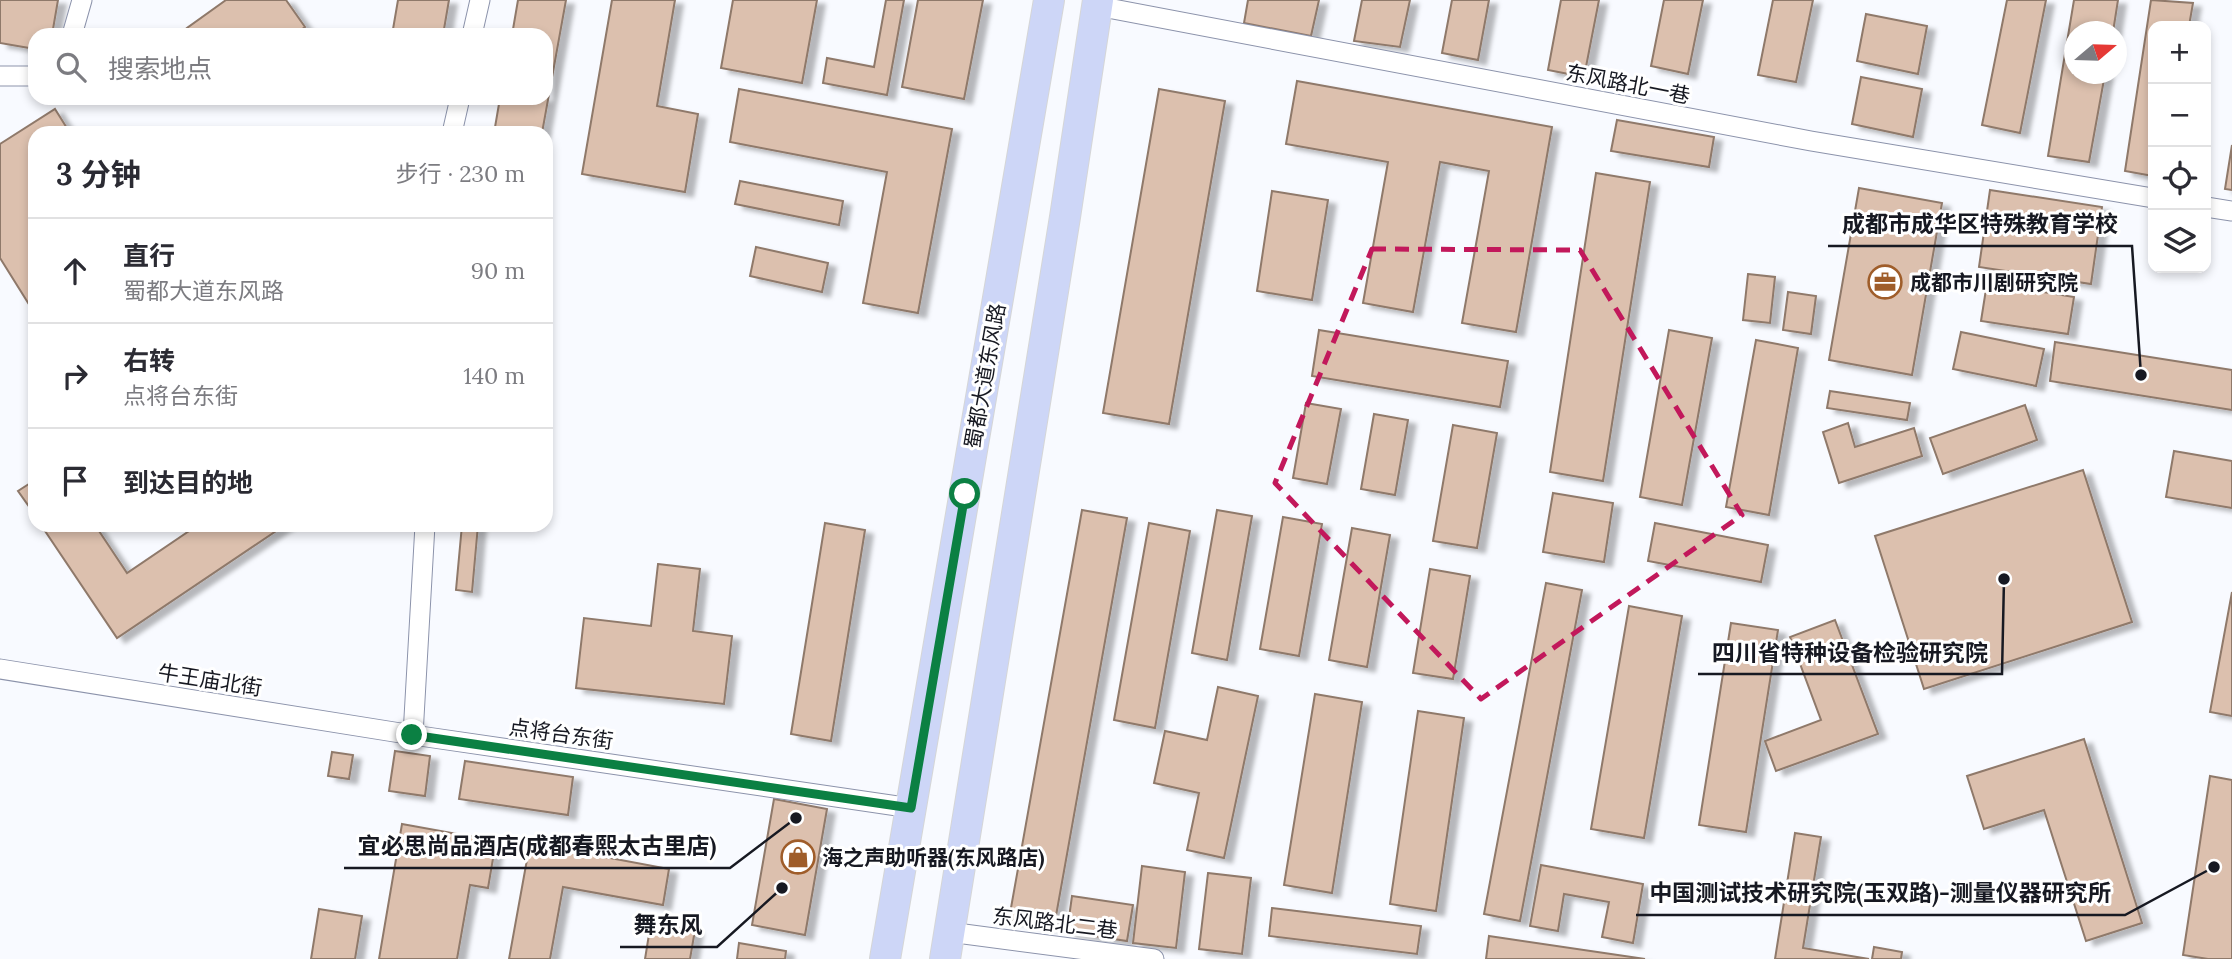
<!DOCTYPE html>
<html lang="zh">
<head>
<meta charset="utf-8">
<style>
	body { margin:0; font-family:Lora,"Noto Sans SC",serif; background:#f2f2f3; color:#2b2b33 }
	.controls { position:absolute; right:21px; top:21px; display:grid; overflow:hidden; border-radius:14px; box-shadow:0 4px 10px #0003 }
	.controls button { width:63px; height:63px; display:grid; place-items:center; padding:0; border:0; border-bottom:2px solid #e1e1e2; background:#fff; color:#2b2b33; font:35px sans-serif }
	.compass { position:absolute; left:2064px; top:21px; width:63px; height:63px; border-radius:50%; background:#fff; box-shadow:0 4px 10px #0003; rotate:71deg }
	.stop { position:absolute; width:21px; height:21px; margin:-16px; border:5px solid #0b8043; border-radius:50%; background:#fff }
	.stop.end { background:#0b8043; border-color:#fff; box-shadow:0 2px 7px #0008 }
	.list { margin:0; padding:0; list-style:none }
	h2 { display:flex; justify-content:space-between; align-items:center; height:91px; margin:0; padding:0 28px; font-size:30px }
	h2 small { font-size:23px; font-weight:400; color:#7c7c81 }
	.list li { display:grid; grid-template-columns:46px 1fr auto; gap:21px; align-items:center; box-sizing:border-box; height:105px; padding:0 28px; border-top:2px solid #e1e1e2 }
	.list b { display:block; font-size:26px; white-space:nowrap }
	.list p { margin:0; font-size:23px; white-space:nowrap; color:#7c7c81 }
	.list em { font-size:23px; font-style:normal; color:#7c7c81 }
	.icon { flex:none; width:38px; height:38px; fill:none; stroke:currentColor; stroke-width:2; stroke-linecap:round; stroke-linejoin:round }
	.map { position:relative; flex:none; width:2232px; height:959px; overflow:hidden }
	.search { position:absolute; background:#fff; box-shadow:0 4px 10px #0003; left:28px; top:28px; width:525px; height:77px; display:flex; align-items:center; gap:18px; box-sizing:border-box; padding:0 24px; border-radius:21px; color:#7c7c81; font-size:26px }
	.panel { position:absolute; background:#fff; box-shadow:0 4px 10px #0003; left:28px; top:126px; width:525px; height:406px; border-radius:21px }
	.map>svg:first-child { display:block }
	.building { fill:#dcc0ae; stroke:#8f796a; stroke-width:2; filter:url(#shadow) }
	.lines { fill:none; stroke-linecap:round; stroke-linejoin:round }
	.street-casing { stroke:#8c93ab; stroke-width:21 }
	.primary-casing { stroke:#d5d6d7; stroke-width:32 }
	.street { stroke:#fff; stroke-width:19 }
	.primary { stroke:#cdd6f7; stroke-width:30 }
	.route { stroke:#0b8043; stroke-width:9 }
	.marked { fill:none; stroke:#c2185b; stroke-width:5; stroke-dasharray:14 9; stroke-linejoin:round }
	.labels { text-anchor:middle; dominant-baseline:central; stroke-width:6; stroke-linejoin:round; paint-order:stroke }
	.street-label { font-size:21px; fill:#171922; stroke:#fff }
	.poi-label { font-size:21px; font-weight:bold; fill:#171922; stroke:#fff; text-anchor:start }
	.leader { fill:none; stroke:#171922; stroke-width:2.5 }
	.callout-dot { fill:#171922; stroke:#fff; stroke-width:2.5 }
	.callout-label { font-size:23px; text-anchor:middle; font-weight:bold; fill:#171922; stroke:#fff; stroke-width:6; stroke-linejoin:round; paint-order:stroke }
</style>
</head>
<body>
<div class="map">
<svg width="2232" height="959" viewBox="0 0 2232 959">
	<defs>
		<filter id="shadow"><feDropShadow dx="8" dy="4.5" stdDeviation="2" flood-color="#0004"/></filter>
	</defs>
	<rect width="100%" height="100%" fill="#f8faff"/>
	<g class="building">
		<polygon points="0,0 58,0 52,35 35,35 35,49 0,43"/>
		<polygon points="226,0 286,0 305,27 294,35 193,35 187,28"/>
		<polygon points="398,0 449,0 443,35 392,35"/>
		<polygon points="518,0 566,0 542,133 494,133 500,98 546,98 546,35 512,35"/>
		<polygon points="612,0 675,0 657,106 698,114 685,192 582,174"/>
		<polygon points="733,0 817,0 802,83 721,68"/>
		<polygon points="886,0 904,0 887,95 823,83 827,58 874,67"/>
		<polygon points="918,0 983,0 964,99 902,87"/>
		<polygon points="1248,0 1319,0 1311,36 1244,23"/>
		<polygon points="1362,0 1410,0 1400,47 1354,41"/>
		<polygon points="1452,0 1489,0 1478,60 1442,53"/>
		<polygon points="1561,0 1599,0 1584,77 1548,70"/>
		<polygon points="1664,0 1703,0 1688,74 1651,66"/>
		<polygon points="1773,0 1813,0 1796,82 1758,75"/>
		<polygon points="2007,0 2046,0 2020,133 1982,125"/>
		<polygon points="2074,0 2118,0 2113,32 2074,32 2074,74 2105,74 2089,162 2048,156"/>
		<polygon points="2151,0 2193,3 2189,26 2153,26 2153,176 2125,171"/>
		<polygon points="1866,14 1927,26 1918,74 1857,61"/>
		<polygon points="1861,77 1922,89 1913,137 1852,124"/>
		<polygon points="1297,81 1552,127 1516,332 1462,323 1489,171 1440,162 1413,312 1363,303 1388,162 1286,144"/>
		<polygon points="739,89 952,129 918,313 863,303 887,172 730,142"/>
		<polygon points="1159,89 1225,101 1169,424 1103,413"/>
		<polygon points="55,109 70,133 35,133 35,314 0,258 0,144"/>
		<polygon points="1617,120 1714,137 1709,167 1611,151"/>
		<polygon points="2232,145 2232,190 2225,189"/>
		<polygon points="1596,173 1650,182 1603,481 1550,472"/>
		<polygon points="740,181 843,201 839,225 735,204"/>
		<polygon points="1859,188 1942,203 1912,375 1829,360"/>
		<polygon points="1990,190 2102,207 2091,284 1979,267"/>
		<polygon points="1272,191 1328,200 1312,300 1257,291"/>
		<polygon points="756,247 828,263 822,292 750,276"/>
		<polygon points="1748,274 1775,277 1770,323 1743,320"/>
		<polygon points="1987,283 2074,297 2068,334 1981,321"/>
		<polygon points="1788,292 1816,296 1811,334 1783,330"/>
		<polygon points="1319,330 1508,361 1500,407 1312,376"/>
		<polygon points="1669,330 1712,338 1682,505 1640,497"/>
		<polygon points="1961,332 2044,349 2036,386 1953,369"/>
		<polygon points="1756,340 1798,348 1769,515 1726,507"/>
		<polygon points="2055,342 2232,370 2232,410 2050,381"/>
		<polygon points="1830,391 1910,403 1907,420 1827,408"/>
		<polygon points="1306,403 1341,409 1327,484 1293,478"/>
		<polygon points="2025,405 2037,440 1943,474 1930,438"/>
		<polygon points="1374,414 1408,420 1395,495 1361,489"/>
		<polygon points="1848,423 1855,447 1914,428 1922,456 1839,483 1823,432"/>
		<polygon points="1453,425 1497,433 1477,548 1433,541"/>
		<polygon points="2174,451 2232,461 2232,508 2166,497"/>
		<polygon points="2083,470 2132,622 1924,689 1875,536"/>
		<polygon points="35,480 35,515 18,491"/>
		<polygon points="1553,493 1613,503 1604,562 1543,552"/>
		<polygon points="1082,510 1127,518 1054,927 1009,919"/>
		<polygon points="1217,510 1252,516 1227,660 1192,653"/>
		<polygon points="1283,517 1322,524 1299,656 1260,649"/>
		<polygon points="825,523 865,530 831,741 791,734"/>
		<polygon points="1149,523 1190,531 1155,728 1114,720"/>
		<polygon points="1655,523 1768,545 1761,582 1648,561"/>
		<polygon points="41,525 95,525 127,573 198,525 285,525 117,638"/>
		<polygon points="462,525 478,525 472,592 456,590"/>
		<polygon points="1352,528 1390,535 1367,667 1329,660"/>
		<polygon points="658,564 700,569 693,631 732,636 724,704 576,688 584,618 651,626"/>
		<polygon points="1430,569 1470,576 1453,679 1413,673"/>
		<polygon points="1546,583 1582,590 1520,921 1484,914"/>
		<polygon points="2232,592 2232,716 2210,712"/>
		<polygon points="1629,606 1682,616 1644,838 1591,829"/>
		<polygon points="1835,620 1878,734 1776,771 1765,741 1821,720 1790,637"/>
		<polygon points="1731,623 1778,630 1746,832 1699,825"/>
		<polygon points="1218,687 1258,696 1224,858 1187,850 1199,793 1154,783 1165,731 1207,740"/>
		<polygon points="1315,694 1362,702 1332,893 1284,885"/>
		<polygon points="1418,711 1464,718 1436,911 1390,904"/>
		<polygon points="2084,739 2142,923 2086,941 2044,810 1984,829 1967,776"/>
		<polygon points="395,751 430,756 425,796 389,791"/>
		<polygon points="332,752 353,755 349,779 328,776"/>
		<polygon points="465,761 573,777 568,815 459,799"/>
		<polygon points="2210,776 2232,780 2232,959 2208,959 2183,955"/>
		<polygon points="774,799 827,809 805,935 752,925"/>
		<polygon points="402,824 496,841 488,888 470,885 457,959 379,959"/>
		<polygon points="1795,833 1821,837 1803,948 1869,959 1775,959"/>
		<polygon points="530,843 669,869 663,905 563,887 550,959 509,959"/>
		<polygon points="1541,865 1643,884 1633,943 1602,937 1609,902 1564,894 1558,931 1530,926"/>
		<polygon points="1142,866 1185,872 1176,948 1133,943"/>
		<polygon points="1208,873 1251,878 1242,954 1199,949"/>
		<polygon points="1072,896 1133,905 1127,941 1067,932"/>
		<polygon points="1272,908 1421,926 1417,954 1269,936"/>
		<polygon points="319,909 362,916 355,959 311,959"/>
		<polygon points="651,922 695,930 690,959 645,959"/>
		<polygon points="1489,936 1645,959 1486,959"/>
		<polygon points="739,943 786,951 785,959 737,959"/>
		<polygon points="1874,947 1902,952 1901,959 1872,959"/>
	</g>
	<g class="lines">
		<defs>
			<g id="street">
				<polyline points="1097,6 1811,141 2153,198"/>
				<polyline points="72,35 82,0"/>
				<polyline points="472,35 480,0"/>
				<polyline points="0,76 35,76"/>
				<polyline points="452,133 460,98"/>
				<polyline points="2206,207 2232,211"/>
				<polyline points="0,669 413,735 911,808"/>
				<polyline points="413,735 425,525"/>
				<polyline points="949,932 1154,959"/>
			</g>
			<g id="primary">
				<polyline points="885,959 1049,0"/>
				<polyline points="945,959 1065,217 1098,0"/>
			</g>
		</defs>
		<use href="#street" class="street-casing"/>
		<use href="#primary" class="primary-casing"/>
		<use href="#street" class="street"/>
		<use href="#primary" class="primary"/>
	</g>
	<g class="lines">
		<polyline class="route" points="412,735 911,808 965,494"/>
	</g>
	<path class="marked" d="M1372,249L1580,250L1742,515L1481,699L1275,483Z"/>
	<defs>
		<symbol id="office-ring" viewBox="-11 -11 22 22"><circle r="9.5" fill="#fff" stroke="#9f5d2a" stroke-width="1.5"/><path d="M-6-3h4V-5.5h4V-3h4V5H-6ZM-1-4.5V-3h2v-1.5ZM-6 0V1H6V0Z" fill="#9f5d2a"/></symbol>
		<symbol id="shop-ring" viewBox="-11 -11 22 22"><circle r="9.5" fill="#fff" stroke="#9f5d2a" stroke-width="1.5"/><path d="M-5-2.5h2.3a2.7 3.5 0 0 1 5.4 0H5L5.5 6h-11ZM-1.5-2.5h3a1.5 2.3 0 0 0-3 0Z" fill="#9f5d2a"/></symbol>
	</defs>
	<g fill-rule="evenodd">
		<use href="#office-ring" x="1866" y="263" width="38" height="38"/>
		<use href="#shop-ring" x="779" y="838" width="38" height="38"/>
	</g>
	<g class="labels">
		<g class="street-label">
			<text transform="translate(1628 84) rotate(11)">东风路北一巷</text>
			<text transform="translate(985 376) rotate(-80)">蜀都大道东风路</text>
			<text transform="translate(210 680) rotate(9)">牛王庙北街</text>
			<text transform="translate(561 734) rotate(8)">点将台东街</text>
			<text transform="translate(1055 923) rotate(7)">东风路北二巷</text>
		</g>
		<g class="poi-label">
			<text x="1910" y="282">成都市川剧研究院</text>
			<text x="822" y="857">海之声助听器(东风路店)</text>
		</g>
	</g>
	<path class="leader" d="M2141 375L2132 246H1828M2004 579L2002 674H1698M796 818L730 868H344M2214 867L2125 915H1636M782 888L717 947H620"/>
	<g class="callout-dot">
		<circle cx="2141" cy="375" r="7"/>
		<circle cx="2004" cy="579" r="7"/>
		<circle cx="796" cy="818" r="7"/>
		<circle cx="2214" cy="867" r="7"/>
		<circle cx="782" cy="888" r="7"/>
	</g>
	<g class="callout-label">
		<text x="1980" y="232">成都市成华区特殊教育学校</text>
		<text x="1850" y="661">四川省特种设备检验研究院</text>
		<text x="537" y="854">宜必思尚品酒店(成都春熙太古里店)</text>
		<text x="1880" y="901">中国测试技术研究院(玉双路)-测量仪器研究所</text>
		<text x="668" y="933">舞东风</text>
	</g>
</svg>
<div class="controls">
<button>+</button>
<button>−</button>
<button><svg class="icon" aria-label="locate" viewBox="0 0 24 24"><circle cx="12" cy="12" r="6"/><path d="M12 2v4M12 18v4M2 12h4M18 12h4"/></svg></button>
<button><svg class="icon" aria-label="layers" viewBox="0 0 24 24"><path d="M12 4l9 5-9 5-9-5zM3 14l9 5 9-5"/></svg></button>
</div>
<svg class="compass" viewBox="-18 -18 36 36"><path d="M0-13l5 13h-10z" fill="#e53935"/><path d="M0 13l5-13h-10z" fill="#7c7c81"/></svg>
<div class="stop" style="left:965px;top:494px"></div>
<div class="stop end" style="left:412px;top:735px"></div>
<div class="search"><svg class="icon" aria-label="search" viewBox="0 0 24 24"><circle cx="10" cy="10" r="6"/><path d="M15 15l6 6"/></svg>搜索地点</div>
<section class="panel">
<h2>3 分钟<small>步行 · 230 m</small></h2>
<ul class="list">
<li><svg class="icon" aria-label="ahead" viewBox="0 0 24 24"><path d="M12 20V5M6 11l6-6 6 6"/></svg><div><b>直行</b><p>蜀都大道东风路</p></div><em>90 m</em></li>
<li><svg class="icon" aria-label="right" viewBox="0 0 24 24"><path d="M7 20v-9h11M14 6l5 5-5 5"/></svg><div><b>右转</b><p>点将台东街</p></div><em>140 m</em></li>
<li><svg class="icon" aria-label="arrive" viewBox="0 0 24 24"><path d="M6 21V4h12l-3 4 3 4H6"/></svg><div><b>到达目的地</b></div></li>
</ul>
</section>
</div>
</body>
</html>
